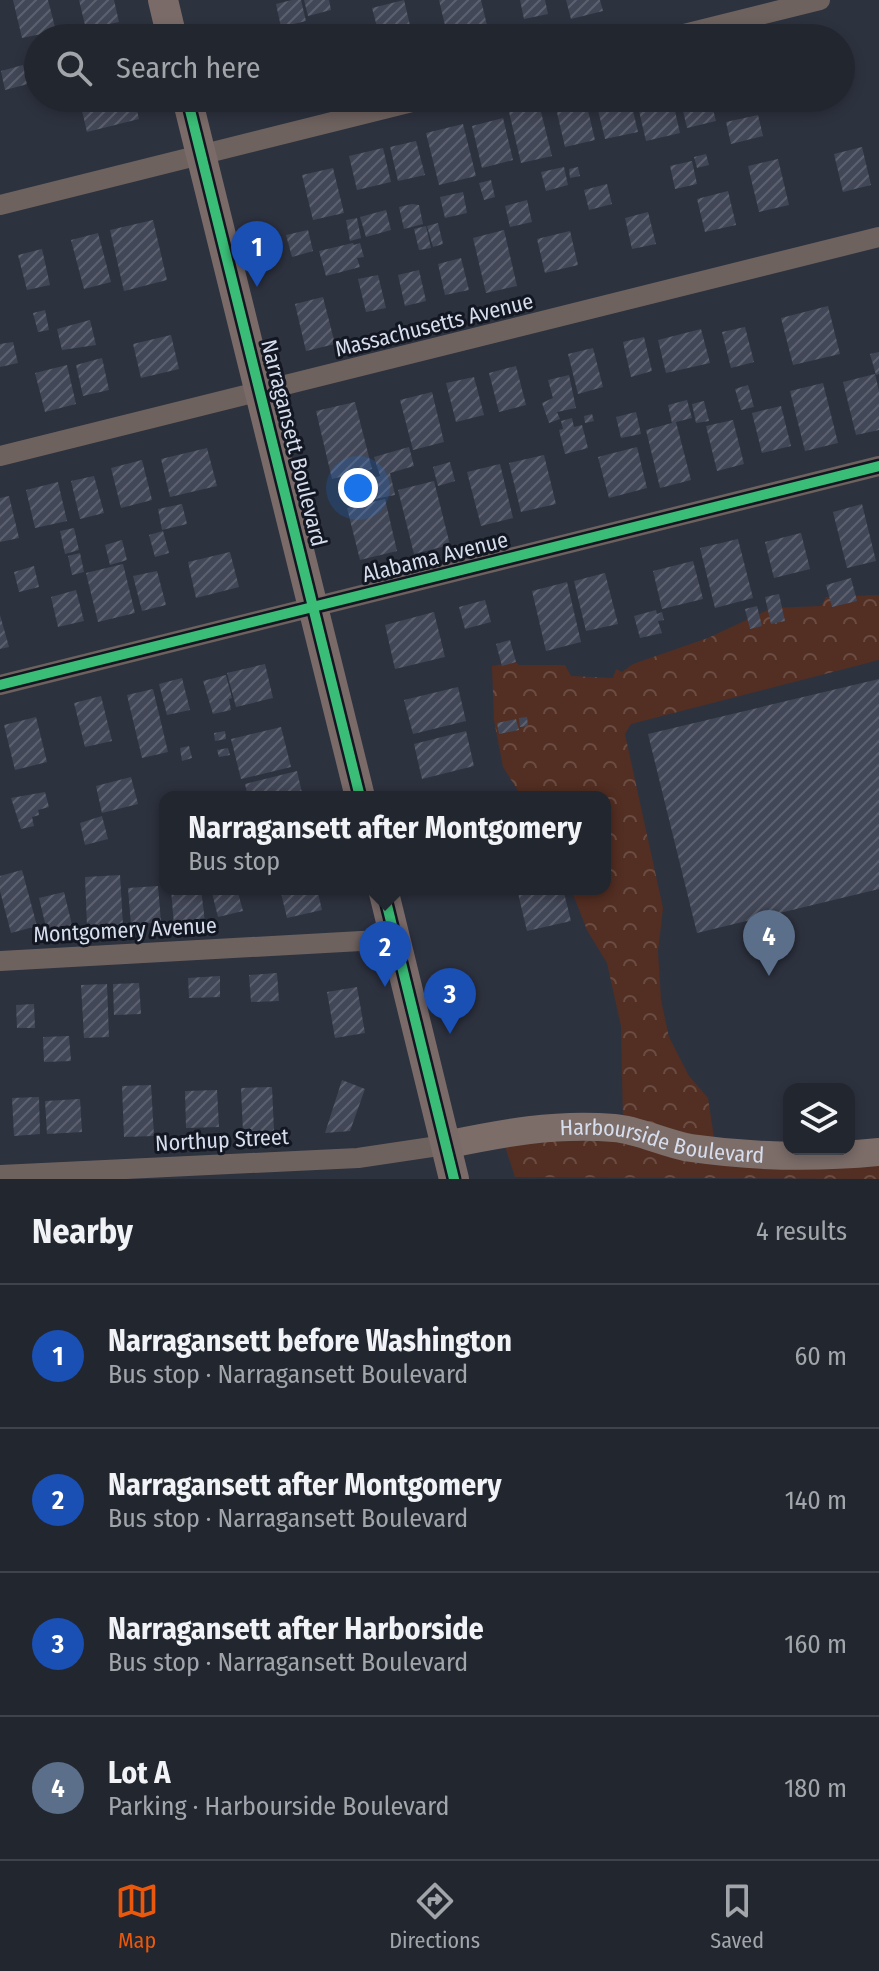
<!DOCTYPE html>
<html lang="en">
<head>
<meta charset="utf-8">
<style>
	body { margin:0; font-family:"Fira Sans Condensed",sans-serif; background:#2a2e37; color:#f1f3f6 }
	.controls { position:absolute; right:24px; bottom:24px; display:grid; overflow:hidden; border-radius:16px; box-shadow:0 4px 12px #0003 }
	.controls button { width:72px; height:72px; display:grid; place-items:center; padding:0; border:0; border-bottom:2px solid #3f434b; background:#22262f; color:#f1f3f6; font:40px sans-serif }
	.you { position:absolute; left:358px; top:488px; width:28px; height:28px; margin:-20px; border:6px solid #fff; border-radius:50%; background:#1a73e8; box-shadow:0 0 0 12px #1a73e833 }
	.badge { display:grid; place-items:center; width:52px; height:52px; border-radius:50%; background:#ea580c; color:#fff; font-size:26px; font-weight:700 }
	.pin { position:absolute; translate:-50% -66px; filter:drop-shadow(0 2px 4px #0008) }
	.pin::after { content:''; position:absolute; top:42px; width:28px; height:24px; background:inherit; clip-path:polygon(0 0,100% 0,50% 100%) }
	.popup { position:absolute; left:159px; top:791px; width:452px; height:104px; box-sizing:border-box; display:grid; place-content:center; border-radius:16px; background:#22262f; filter:drop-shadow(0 2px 6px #0005); font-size:26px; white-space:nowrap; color:#a2a5aa }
	.popup b { font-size:30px; color:#f1f3f6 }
	.popup::after { content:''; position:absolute; left:50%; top:100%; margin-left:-16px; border:16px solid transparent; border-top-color:#22262f }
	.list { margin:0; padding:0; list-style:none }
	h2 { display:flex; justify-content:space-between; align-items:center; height:104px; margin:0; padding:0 32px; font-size:34px }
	h2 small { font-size:26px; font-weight:400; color:#a2a5aa }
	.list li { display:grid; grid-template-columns:52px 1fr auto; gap:24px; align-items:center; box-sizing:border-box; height:144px; padding:0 32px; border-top:2px solid #3f434b }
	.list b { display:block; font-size:30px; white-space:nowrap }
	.list p { margin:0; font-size:26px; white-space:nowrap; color:#a2a5aa }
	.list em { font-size:26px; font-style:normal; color:#a2a5aa }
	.icon { flex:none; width:44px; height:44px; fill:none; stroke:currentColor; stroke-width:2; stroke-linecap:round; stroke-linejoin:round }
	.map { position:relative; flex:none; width:879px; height:1179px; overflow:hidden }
	.search { position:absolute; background:#22262f; box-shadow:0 4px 12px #0003; left:24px; right:24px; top:24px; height:88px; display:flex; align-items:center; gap:20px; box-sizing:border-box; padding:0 28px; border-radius:44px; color:#a2a5aa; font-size:30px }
	.sheet { height:680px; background:#22262f }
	nav { display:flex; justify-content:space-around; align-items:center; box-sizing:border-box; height:112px; border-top:2px solid #3f434b; background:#22262f; font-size:22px; color:#a2a5aa }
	nav a { display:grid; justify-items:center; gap:4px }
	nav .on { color:#ea580c }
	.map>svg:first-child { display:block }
	.forest { fill:url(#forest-crowns) }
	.building { fill:url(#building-hatch) }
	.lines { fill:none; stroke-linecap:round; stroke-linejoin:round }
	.street { stroke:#6e625f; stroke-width:20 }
	.secondary { stroke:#7c6d69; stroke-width:28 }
	.primary { stroke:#7a6b69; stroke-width:30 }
	.cycleway-casing { stroke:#131722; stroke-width:15 }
	.cycleway { stroke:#3abd76; stroke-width:10 }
	.labels { text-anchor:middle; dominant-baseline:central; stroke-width:6; stroke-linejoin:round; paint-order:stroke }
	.street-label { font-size:22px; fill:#d6dded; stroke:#131722 }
</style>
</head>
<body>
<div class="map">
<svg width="879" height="1179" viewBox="0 0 879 1179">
	<defs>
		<pattern id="forest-crowns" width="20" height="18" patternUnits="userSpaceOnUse" patternTransform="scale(2)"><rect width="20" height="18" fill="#532e22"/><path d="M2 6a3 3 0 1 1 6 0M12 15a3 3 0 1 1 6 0" fill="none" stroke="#6b4c42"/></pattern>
		<pattern id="building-hatch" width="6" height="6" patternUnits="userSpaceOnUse" patternTransform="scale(2)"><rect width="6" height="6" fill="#424757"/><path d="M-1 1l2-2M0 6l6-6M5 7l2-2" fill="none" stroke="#5d616f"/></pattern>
	</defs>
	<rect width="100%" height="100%" fill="#2d323f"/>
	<polygon class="forest" points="879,595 879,660 631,724 625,734 663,908 658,951 661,1000 669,1037 689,1076 708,1098 715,1144 879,1150 879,1179 515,1177 500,1131 623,1124 621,1026 607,963 587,930 571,889 605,889 605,797 522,797 503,767 494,720 492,666 516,662 519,665 565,665 571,676 613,678 616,669 622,672 633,664 708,638 772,608 821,606 826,597"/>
	<g class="building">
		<polygon points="13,0 48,0 56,31 22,38"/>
		<polygon points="79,0 114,0 119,22 86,29"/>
		<polygon points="292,0 301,0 306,21 281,27 276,4"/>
		<polygon points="304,0 329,0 331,10 308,16"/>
		<polygon points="404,0 413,38 380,38 372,8"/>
		<polygon points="439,0 481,0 490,38 448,38"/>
		<polygon points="520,0 545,0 548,14 524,19"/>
		<polygon points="566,0 600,0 603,11 571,19"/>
		<polygon points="81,27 84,38 60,38 58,32"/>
		<polygon points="346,27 349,38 315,38 315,35"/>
		<polygon points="23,65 28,84 5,90 1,71"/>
		<polygon points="79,98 134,98 139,119 87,132"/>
		<polygon points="585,98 595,140 565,147 555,104"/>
		<polygon points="595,98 630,98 638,132 605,139"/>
		<polygon points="636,98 672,98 680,133 646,141"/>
		<polygon points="680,98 710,98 716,121 687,128"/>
		<polygon points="539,104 552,156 521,163 509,112"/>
		<polygon points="758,115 763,136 731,144 726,122"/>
		<polygon points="503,118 513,160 482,168 472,126"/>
		<polygon points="463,124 476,176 439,185 426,133"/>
		<polygon points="416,141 425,175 398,181 390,147"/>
		<polygon points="862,147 871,185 843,192 834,154"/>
		<polygon points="383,148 391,182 357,190 349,156"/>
		<polygon points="706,154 709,165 697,168 694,157"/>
		<polygon points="778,159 789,205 759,212 748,166"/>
		<polygon points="692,161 697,184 675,189 670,166"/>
		<polygon points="564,167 568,185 546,191 541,172"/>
		<polygon points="578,167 580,176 570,178 569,169"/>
		<polygon points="333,168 344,213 313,220 302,175"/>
		<polygon points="491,180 495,197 484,200 479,183"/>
		<polygon points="607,184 612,204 589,210 584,190"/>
		<polygon points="728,191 736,225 705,232 697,199"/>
		<polygon points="463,192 467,213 445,218 440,197"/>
		<polygon points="527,200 532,222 510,227 505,206"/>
		<polygon points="412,204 419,205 423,224 404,229 399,207"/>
		<polygon points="386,210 391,230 366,237 360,217"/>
		<polygon points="648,212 656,244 632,249 625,218"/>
		<polygon points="357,218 361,238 350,241 346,220"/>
		<polygon points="153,220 167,280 124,291 110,230"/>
		<polygon points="438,223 443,244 433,247 427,226"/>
		<polygon points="426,226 431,248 419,250 414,229"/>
		<polygon points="308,230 313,251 292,257 286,235"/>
		<polygon points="504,230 517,286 486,293 473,238"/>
		<polygon points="570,231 578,265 545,273 537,239"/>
		<polygon points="98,233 111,282 84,289 71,240"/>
		<polygon points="353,243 354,245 360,243 364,257 357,258 360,267 326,276 319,251"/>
		<polygon points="42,249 50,285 27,290 18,255"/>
		<polygon points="461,258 469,290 445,295 438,264"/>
		<polygon points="419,270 426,301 405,306 398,275"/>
		<polygon points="378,275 386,308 366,312 358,279"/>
		<polygon points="323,297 335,344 306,351 295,304"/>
		<polygon points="828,306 840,354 793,365 781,318"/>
		<polygon points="45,310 49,330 38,332 33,313"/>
		<polygon points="90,320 96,345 62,350 57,329"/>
		<polygon points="745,327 754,362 731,368 722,332"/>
		<polygon points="701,329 710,363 666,373 658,340"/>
		<polygon points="171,335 179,369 141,378 133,344"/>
		<polygon points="644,337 652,371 631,377 623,342"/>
		<polygon points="13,342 18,363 0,367 0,344"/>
		<polygon points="593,348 603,387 578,394 568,354"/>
		<polygon points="879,352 879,374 876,375 870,354"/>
		<polygon points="102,358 109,390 83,396 76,365"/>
		<polygon points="67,365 76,404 45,412 35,373"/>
		<polygon points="516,366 526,405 499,412 489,373"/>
		<polygon points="875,374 879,391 879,430 856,435 843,382"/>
		<polygon points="569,375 576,408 557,412 560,419 549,423 542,403 553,398 548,380"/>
		<polygon points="474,377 484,415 456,422 446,383"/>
		<polygon points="823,383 838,443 805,451 790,391"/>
		<polygon points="748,385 754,407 741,410 735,389"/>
		<polygon points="432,392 444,442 413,450 400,400"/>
		<polygon points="687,400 692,418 676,422 691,480 660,488 646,430 672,423 668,405"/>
		<polygon points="704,401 709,421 696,423 692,404"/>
		<polygon points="355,402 372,469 332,479 316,411"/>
		<polygon points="781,406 791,446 762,453 752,413"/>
		<polygon points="636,412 641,434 621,438 616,417"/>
		<polygon points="592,414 594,421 585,423 584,416"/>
		<polygon points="572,418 574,427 582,425 588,448 565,454 559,430 563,429 561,421"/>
		<polygon points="733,420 744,464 717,471 706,426"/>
		<polygon points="409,447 414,466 390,473 395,495 370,500 365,480 380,476 374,457"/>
		<polygon points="637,447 647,488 609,498 598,457"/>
		<polygon points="207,448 217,486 170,497 161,459"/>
		<polygon points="544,455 556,504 521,512 509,463"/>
		<polygon points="142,460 152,500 121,508 111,468"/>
		<polygon points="450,462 455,481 438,486 433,467"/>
		<polygon points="500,464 513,518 481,526 467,472"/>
		<polygon points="94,476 104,513 80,519 71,481"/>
		<polygon points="434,481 450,545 414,554 398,490"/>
		<polygon points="58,482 67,521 35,528 26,490"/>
		<polygon points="9,496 19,538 0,542 0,498"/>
		<polygon points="385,499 397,551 360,560 347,508"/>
		<polygon points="182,504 187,524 162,530 158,509"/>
		<polygon points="862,504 876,561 847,568 833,512"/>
		<polygon points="74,528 79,550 65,554 60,531"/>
		<polygon points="163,531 169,553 155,557 149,535"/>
		<polygon points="801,533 810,569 774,578 765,542"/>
		<polygon points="738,539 753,598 715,608 700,548"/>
		<polygon points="122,540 127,560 110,565 105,545"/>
		<polygon points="230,552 239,587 196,598 188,562"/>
		<polygon points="80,553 84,572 72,575 68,556"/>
		<polygon points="693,561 703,599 662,609 653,571"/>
		<polygon points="123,564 135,613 98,622 86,573"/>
		<polygon points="34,566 39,587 19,592 14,572"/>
		<polygon points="157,571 166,605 142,611 133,576"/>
		<polygon points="605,573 618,624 586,631 574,581"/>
		<polygon points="851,578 857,601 832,607 826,585"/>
		<polygon points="567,582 581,642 546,651 532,591"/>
		<polygon points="76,590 84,621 58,627 51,597"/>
		<polygon points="779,594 785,621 771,624 765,597"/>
		<polygon points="485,600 491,622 465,629 459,607"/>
		<polygon points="757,606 762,626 750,629 745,609"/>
		<polygon points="656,610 657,614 662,612 664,620 658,621 662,633 640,638 634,616"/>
		<polygon points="434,612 445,657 395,669 385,625"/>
		<polygon points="0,615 9,647 0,649"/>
		<polygon points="510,640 516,662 502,666 496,644"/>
		<polygon points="265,664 273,698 236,707 227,673"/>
		<polygon points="226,675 232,698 229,699 231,710 213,714 203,681"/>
		<polygon points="182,678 190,710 167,715 159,684"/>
		<polygon points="879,679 879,889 697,933 648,734"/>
		<polygon points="458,687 466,721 413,734 404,700"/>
		<polygon points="153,689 168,752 142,758 127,695"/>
		<polygon points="101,696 112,741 85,747 74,703"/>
		<polygon points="36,717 47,762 15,770 4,725"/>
		<polygon points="527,717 528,726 520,727 519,718"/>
		<polygon points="516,719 519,730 499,734 497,723"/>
		<polygon points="281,727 291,767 241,779 231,739"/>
		<polygon points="225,731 226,739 215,741 214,733"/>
		<polygon points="466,731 474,766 422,779 414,744"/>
		<polygon points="189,746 192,758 182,761 180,748"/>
		<polygon points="228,748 230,755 219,757 217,750"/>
		<polygon points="297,771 303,797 248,797 245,784"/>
		<polygon points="131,777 138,804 102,813 96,786"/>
		<polygon points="45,792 49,807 38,810 39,815 32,817 34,826 21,829 11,798"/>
		<polygon points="102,816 108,839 85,845 80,823"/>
		<polygon points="22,870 37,926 11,933 0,891 0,876"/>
		<polygon points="120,875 123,925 87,926 85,877"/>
		<polygon points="158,886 161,922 131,925 128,888"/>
		<polygon points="171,889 201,889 205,922 174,925"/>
		<polygon points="211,889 237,889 243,911 218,917"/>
		<polygon points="280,889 317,889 322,910 287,918"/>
		<polygon points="517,889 563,889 571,921 527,931"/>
		<polygon points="64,892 72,925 47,931 39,898"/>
		<polygon points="277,973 279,1001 251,1002 249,975"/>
		<polygon points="220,976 220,997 189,998 188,978"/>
		<polygon points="139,983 141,1014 114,1015 113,984"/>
		<polygon points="107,984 109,1037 84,1038 81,985"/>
		<polygon points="357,987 365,1033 335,1038 327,992"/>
		<polygon points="34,1004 35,1028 17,1028 16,1005"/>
		<polygon points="69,1036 71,1061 44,1062 43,1037"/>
		<polygon points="342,1080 365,1089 350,1131 325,1133"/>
		<polygon points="151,1085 154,1136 124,1137 122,1086"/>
		<polygon points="272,1087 274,1131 243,1132 241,1088"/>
		<polygon points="217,1090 219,1127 186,1128 185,1091"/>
		<polygon points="39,1097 40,1134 14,1136 12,1098"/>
		<polygon points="80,1099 82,1132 47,1134 45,1101"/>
	</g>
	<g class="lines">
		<g class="street">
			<polyline points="668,38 820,0"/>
			<polyline points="0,205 428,98"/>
			<polyline points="0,456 879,237"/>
			<polyline points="0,685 879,466"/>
			<polyline points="0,961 397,939"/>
			<polyline points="0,1175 358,1158 445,1145"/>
		</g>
		<path class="secondary" id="s1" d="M445,1145C503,1133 555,1123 614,1128C640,1130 665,1144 691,1148C753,1157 817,1158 879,1152"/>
		<g class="primary">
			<polyline points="163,0 172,38"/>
			<polyline points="187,98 360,797"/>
			<polyline points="383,889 454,1179"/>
		</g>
		<defs>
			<g id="cycleway">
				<polyline points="187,98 360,797"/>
				<polyline points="0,685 879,466"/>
				<polyline points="383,889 454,1179"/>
			</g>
		</defs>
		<use href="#cycleway" class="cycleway-casing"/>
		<use href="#cycleway" class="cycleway"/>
	</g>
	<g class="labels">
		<g class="street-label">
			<text transform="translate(434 325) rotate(-14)">Massachusetts Avenue</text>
			<text transform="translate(294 443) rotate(76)">Narragansett Boulevard</text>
			<text transform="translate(435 557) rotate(-14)">Alabama Avenue</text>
			<text transform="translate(125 930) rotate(-3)">Montgomery Avenue</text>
			<text transform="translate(222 1140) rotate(-3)">Northup Street</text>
			<text stroke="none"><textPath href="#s1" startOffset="220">Harbourside Boulevard</textPath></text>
		</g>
	</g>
</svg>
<div class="controls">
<button><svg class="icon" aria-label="layers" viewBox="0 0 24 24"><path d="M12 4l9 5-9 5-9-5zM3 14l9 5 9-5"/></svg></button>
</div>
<div class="you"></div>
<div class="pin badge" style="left:257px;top:287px;background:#1a4fb4">1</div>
<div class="pin badge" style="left:385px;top:987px;background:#1a4fb4">2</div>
<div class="popup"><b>Narragansett after Montgomery</b>Bus stop</div>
<div class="pin badge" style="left:450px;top:1034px;background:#1a4fb4">3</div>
<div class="pin badge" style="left:769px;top:976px;background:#5c6f8a">4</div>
<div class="search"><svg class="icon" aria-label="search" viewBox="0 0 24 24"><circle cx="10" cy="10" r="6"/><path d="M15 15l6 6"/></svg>Search here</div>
</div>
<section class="sheet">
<h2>Nearby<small>4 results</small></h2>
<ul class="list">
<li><span class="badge" style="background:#1a4fb4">1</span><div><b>Narragansett before Washington</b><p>Bus stop · Narragansett Boulevard</p></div><em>60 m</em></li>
<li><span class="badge" style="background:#1a4fb4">2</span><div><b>Narragansett after Montgomery</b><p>Bus stop · Narragansett Boulevard</p></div><em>140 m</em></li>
<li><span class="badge" style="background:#1a4fb4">3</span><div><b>Narragansett after Harborside</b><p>Bus stop · Narragansett Boulevard</p></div><em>160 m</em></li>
<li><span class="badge" style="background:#5c6f8a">4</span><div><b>Lot A</b><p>Parking · Harbourside Boulevard</p></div><em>180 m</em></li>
</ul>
</section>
<nav>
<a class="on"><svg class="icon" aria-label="map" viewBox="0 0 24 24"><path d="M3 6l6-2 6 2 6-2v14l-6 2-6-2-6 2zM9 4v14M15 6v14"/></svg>Map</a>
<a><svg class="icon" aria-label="directions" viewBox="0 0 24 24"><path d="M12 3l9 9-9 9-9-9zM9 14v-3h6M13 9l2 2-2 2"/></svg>Directions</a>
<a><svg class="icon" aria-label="saved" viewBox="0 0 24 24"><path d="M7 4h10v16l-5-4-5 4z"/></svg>Saved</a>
</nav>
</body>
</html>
